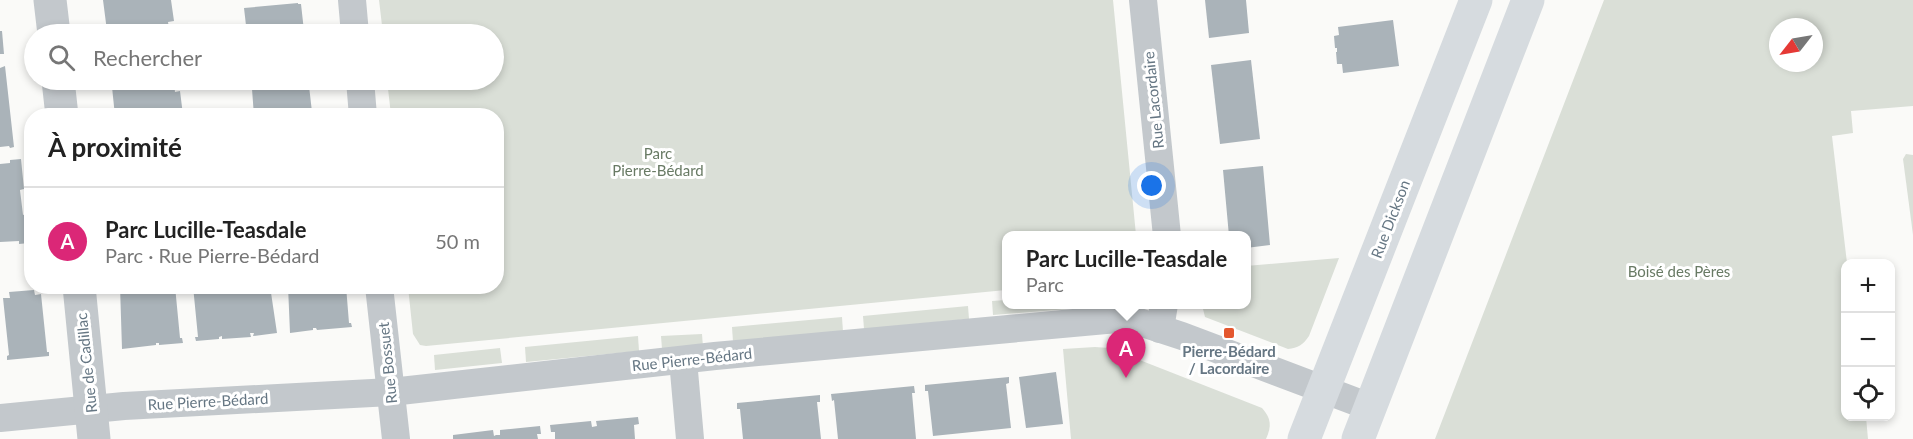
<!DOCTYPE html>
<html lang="fr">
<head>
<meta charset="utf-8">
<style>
	body { margin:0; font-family:Lato,sans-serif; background:#f6f6f6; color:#222 }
	.controls { position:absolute; right:18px; bottom:18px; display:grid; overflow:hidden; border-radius:12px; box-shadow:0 3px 9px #0003 }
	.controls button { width:54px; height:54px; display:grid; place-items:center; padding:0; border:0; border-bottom:2px solid #e0e0e0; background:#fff; color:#222; font:30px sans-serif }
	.compass { position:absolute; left:1769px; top:18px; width:54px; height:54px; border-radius:50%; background:#fff; box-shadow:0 3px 9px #0003; rotate:239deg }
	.you { position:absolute; left:1152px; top:186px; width:21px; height:21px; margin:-15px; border:4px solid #fff; border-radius:50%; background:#1a73e8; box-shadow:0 0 0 9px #1a73e833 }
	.badge { display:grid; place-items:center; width:39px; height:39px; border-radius:50%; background:#db2777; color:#fff; font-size:20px; font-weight:700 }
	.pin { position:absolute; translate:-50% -50px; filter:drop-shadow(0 2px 3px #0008) }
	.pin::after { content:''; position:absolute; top:32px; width:21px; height:18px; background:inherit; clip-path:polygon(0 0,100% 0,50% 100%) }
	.popup { position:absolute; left:1002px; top:231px; width:249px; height:78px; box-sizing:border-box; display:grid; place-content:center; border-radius:12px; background:#fff; filter:drop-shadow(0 2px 4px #0005); font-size:20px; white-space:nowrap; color:#767676 }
	.popup b { font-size:22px; color:#222 }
	.popup::after { content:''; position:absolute; left:50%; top:100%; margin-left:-12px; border:12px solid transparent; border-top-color:#fff }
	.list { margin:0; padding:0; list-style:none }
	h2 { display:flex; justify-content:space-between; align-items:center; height:78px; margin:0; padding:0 24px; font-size:26px }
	h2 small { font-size:20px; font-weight:400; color:#767676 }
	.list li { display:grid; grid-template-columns:39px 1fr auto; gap:18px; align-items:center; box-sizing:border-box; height:108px; padding:0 24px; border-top:2px solid #e0e0e0 }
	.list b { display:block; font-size:22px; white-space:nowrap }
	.list p { margin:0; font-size:20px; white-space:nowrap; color:#767676 }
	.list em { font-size:20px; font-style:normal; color:#767676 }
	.icon { flex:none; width:33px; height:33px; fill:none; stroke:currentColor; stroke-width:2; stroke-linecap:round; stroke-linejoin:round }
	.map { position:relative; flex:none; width:1913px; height:439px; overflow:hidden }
	.search { position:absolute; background:#fff; box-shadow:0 3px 9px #0003; left:24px; top:24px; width:480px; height:66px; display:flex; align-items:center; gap:15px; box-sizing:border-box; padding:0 21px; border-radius:33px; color:#767676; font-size:22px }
	.panel { position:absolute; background:#fff; box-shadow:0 3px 9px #0003; left:24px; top:108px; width:480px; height:186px; border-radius:24px }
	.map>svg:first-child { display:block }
	.green { fill:#dadfd7; fill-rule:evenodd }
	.building { fill:#aab3b9 }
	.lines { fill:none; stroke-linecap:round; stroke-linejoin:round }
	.minor { stroke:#c3c8cc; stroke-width:28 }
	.tertiary { stroke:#c3c8cc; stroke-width:33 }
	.secondary { stroke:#d6dbdf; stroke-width:33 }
	.poi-dot { fill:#e4572e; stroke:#fff; stroke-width:2 }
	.labels { text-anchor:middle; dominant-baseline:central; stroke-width:6; stroke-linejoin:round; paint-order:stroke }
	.street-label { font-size:15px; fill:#657683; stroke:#fff }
	.park-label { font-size:15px; fill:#687a64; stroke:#fff }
	.poi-label { font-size:15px; font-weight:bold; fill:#657683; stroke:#fff }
</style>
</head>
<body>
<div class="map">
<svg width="1913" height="439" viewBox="0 0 1913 439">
	<rect width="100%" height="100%" fill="#fafaf8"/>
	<g class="green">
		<polygon points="379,0 1113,0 1136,235 1006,236 1006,290 426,346 420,345 413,334 408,287 496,286 496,116 391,115 387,80 494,80 494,34 383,34"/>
		<path d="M1604,0H1913V106L1851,111L1853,133L1832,136L1847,263L1846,264V416L1866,417L1868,439H1435ZM1778,27H1814V63H1778Z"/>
		<polygon points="1906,154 1913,155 1913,235 1903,159"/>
		<path d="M1339,258L1309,336C1303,345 1298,348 1288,349L1205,317L1202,305L1246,304V266Z"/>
		<polygon points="1006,300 1006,304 1117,305 993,315 992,301"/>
		<polygon points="968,306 969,319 864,329 863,316"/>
		<polygon points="842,317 843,332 733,342 732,327"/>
		<polygon points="702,334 703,347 662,349 661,336"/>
		<polygon points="638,336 639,351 526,362 525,347"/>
		<path d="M1095,347L1109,348L1262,408C1271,418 1272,426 1266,439H1071L1063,349Z"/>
		<polygon points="500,348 502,363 435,370 434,355"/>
	</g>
	<g class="building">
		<polygon points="103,0 171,0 174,21 168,22 170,34 111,34 110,30 107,31"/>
		<polygon points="1205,0 1246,0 1249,33 1209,38"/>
		<polygon points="298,3 298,4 301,4 304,31 300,31 301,34 247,34 244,8"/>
		<polygon points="1393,20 1399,66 1343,73 1342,64 1337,64 1336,52 1337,52 1337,48 1335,48 1334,36 1339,35 1338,27"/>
		<polygon points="0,31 2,31 4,54 0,54"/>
		<polygon points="1251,60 1260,139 1220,144 1211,65"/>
		<polygon points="5,66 14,147 10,148 9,146 0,147 0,68"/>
		<polygon points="174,83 175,92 180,91 183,115 115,116 112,87 119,86 119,89"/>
		<polygon points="306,84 306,86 309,86 312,112 308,112 308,116 254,116 252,89"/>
		<polygon points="21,159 24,189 20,190 23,215 26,214 29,243 19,244 19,241 0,242 0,164 10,163 10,160"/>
		<polygon points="1263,166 1270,245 1246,248 1246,236 1229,236 1223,170"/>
		<polygon points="120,286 138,286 138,289 175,286 180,338 182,338 183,343 159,345 159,343 156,343 156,345 122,349"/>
		<polygon points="193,286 270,286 277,333 253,336 254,333 250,333 251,337 222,339 222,336 219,337 219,339 196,341 195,337 198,337"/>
		<polygon points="288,286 346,286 349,323 351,323 352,327 317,330 316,328 313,328 313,330 290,333"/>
		<polygon points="34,290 35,295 41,294 47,352 49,352 49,356 7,360 7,356 9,355 3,298 10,298 9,292"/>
		<polygon points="1056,372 1063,424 1026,428 1019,377"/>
		<polygon points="1009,377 1009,383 1006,384 1011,428 933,436 928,391 925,391 925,385"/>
		<polygon points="914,386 915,393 912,393 916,439 838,439 834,400 832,401 831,394"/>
		<polygon points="820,395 820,402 817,402 821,439 743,439 740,409 737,409 737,403"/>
		<polygon points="638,417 639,424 634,425 635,439 555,439 555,432 551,432 550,425 591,421 592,427 597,426 596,421"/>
		<polygon points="540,426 541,434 537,434 538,439 453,439 453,435 493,430 494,436 496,435 500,435 500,430"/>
	</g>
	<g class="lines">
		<g class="minor">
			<polyline points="352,0 355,34"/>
			<polyline points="1143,0 1167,236"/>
			<polyline points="360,80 363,116"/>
			<polyline points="379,286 396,439"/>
			<polyline points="1160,329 1164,304"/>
			<polyline points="683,360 690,439"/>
			<polyline points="0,418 124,406 391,392 715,356 1117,319 1130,319 1182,336 1370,407"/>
		</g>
		<g class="tertiary">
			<polyline points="50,0 54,34"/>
			<polyline points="58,80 62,116"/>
			<polyline points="79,286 94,439"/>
		</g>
		<g class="secondary">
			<polyline points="1304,439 1476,0"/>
			<polyline points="1358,439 1528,0"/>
		</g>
	</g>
	<rect class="poi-dot" x="1223" y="327" width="12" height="12" rx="3"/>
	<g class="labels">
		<g class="street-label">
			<text transform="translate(1153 100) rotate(-96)">Rue Lacordaire</text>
			<text transform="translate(1390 219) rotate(-69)">Rue Dickson</text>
			<text transform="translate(692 359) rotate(-6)">Rue Pierre-Bédard</text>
			<text transform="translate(86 363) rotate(-96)">Rue de Cadillac</text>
			<text transform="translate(387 363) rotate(-96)">Rue Bossuet</text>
			<text transform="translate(208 401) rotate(-3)">Rue Pierre-Bédard</text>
		</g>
		<g class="park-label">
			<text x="658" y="153">Parc<tspan x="658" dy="17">Pierre-Bédard</tspan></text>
			<text x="1679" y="271">Boisé des Pères</text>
		</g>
		<g class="poi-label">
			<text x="1229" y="351">Pierre-Bédard<tspan x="1229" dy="17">/ Lacordaire</tspan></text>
		</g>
	</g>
</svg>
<div class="controls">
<button>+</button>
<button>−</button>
<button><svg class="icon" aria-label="locate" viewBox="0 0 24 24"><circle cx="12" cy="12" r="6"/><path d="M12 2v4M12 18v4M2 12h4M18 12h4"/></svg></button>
</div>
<svg class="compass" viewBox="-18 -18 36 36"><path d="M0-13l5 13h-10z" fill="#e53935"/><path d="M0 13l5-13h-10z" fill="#767676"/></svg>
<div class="you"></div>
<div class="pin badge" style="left:1126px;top:378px">A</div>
<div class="popup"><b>Parc Lucille-Teasdale</b>Parc</div>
<div class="search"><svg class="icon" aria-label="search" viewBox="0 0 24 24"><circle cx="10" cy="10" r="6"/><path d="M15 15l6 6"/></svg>Rechercher</div>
<section class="panel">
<h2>À proximité<small></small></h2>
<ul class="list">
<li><span class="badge">A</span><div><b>Parc Lucille-Teasdale</b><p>Parc · Rue Pierre-Bédard</p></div><em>50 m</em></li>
</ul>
</section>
</div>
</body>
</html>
